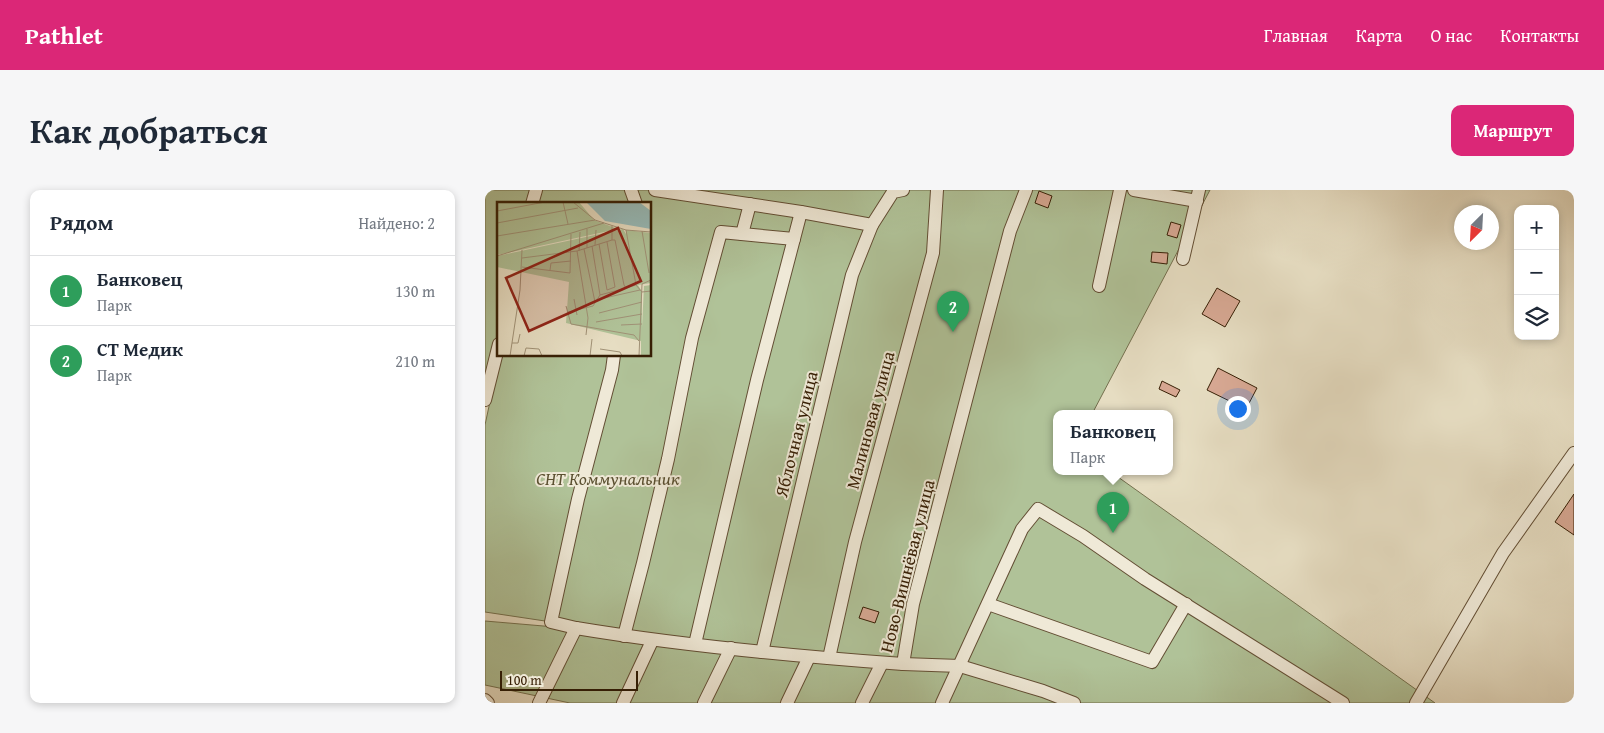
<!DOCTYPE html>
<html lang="ru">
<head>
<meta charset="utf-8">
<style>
	body { margin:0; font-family:"Gentium Book Plus",serif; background:#f6f6f7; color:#1f2937 }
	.controls { position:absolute; right:15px; top:15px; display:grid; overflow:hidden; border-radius:10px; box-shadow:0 2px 8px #0003 }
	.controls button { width:45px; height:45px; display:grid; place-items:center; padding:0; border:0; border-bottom:1px solid #e0e1e3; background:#fff; color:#1f2937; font:25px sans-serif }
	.compass { position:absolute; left:969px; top:15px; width:45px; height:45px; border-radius:50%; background:#fff; box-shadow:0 2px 8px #0003; rotate:204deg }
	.scale { position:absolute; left:15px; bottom:12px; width:138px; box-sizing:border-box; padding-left:5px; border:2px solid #371f05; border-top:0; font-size:14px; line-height:18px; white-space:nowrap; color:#371f05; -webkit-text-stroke:4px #efe9d7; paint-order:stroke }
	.you { position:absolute; left:752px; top:218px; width:18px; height:18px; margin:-12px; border:4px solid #fff; border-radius:50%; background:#1a73e8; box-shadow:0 0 0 8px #1a73e833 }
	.badge { display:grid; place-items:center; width:32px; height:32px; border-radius:50%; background:#db2777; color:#fff; font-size:16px; font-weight:700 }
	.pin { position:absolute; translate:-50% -41px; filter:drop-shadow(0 1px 2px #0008) }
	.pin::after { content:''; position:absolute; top:26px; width:18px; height:15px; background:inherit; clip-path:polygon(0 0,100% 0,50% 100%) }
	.popup { position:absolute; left:568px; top:220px; width:120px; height:65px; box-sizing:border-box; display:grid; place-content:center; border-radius:10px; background:#fff; filter:drop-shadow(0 1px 4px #0005); font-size:16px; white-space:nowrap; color:#747a83 }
	.popup b { font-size:19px; color:#1f2937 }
	.popup::after { content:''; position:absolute; left:50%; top:100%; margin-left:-10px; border:10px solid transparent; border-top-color:#fff }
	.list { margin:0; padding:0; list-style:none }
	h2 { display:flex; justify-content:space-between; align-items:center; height:65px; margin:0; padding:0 20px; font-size:21px }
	h2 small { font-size:16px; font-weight:400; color:#747a83 }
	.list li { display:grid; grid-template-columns:32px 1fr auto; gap:15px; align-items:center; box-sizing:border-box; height:70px; padding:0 20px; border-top:1px solid #e0e1e3 }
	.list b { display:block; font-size:19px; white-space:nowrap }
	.list p { margin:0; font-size:16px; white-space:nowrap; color:#747a83 }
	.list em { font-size:16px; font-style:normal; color:#747a83 }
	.icon { flex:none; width:28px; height:28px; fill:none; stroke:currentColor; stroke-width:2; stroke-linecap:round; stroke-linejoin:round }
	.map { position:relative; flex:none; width:1089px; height:513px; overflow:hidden; border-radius:10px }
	header { display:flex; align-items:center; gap:30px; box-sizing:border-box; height:70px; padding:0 25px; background:#db2777; color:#fff }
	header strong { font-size:24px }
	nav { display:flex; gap:28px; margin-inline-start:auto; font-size:18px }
	.intro { display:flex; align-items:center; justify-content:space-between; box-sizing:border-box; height:120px; padding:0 30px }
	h1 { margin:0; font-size:35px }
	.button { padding:12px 22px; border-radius:10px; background:#db2777; color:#fff; font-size:18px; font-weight:700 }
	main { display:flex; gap:30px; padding:0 30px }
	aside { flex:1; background:#fff; border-radius:10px; box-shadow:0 2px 8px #0003 }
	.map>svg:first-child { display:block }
	.green { fill:#b0c298; stroke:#74704e }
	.building { fill:#d7a893; stroke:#371f05 }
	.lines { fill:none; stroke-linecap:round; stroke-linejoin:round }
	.minor-casing { stroke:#634e34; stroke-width:14 }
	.minor { stroke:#efe9d7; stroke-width:12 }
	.labels { text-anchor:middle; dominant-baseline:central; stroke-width:4; stroke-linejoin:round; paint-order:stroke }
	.street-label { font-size:18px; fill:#371f05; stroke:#efe9d7 }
	.park-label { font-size:18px; font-style:italic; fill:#5b5031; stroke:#efe9d7 }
	.inset-road { fill:none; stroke:#a09176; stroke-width:1 }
	.view { fill:#8f2418; fill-opacity:0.15; stroke:#8f2418; stroke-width:2.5 }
	.inset-edge { fill:none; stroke:#371f05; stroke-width:2.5 }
</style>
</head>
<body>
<header>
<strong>Pathlet</strong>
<nav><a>Главная</a><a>Карта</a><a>О нас</a><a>Контакты</a></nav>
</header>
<div class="intro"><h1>Как добраться</h1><a class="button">Маршрут</a></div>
<main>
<aside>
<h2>Рядом<small>Найдено: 2</small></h2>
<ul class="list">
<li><span class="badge" style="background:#2e9e5b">1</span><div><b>Банковец</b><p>Парк</p></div><em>130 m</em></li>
<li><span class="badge" style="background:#2e9e5b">2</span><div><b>СТ Медик</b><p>Парк</p></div><em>210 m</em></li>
</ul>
</aside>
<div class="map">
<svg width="1089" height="513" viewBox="0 0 1089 513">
	<rect width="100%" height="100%" fill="#e6ddc2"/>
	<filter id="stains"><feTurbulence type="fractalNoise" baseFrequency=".004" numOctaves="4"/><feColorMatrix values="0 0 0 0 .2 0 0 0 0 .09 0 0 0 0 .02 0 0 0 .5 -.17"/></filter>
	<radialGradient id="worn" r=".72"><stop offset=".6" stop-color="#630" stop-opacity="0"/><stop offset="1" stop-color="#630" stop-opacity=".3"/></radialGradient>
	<polygon class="green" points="0,0 725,0 607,224 572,224 572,282 626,282 950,513 85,513 0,495 0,431 140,443 0,422 0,235 15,165 165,165 165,14 14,14 14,153 0,209"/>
	<g class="building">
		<polygon points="554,1 567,6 563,18 550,13"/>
		<polygon points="686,32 696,35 692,48 682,45"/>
		<polygon points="667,62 683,63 682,74 666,72"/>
		<polygon points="732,98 755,111 740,137 717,124"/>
		<polygon points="733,178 772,198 761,219 722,200"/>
		<polygon points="677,191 695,200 691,207 674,199"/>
		<polygon points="1089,304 1089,345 1070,332"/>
		<polygon points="378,417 394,422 390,433 374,428"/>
	</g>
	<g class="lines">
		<defs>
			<g id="minor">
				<polyline points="146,0 151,14"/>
				<polyline points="170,0 316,22 387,35 408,2 418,0"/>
				<polyline points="649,0 712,11"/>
				<polyline points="47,14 51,0"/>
				<polyline points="257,44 265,14"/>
				<polyline points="698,69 714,0"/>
				<polyline points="614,96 635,0"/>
				<polyline points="0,210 14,154"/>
				<polyline points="503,414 667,472 701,414"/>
				<path d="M91,438C199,456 308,466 418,474L428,414L525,41L541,0"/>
				<polyline points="139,446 158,373 183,269 207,148 236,42 309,49"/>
				<polyline points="210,454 272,190 316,22"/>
				<polyline points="277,462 367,85 387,35"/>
				<polyline points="344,468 370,352 448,63 452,0"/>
				<polyline points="418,474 475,476 558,501 589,513"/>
				<polyline points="0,510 3,513"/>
				<polyline points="54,513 91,438 66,432 93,309 127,180 129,165"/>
				<polyline points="138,513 167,451"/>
				<polyline points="219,513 246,458"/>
				<polyline points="302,513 324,467"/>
				<polyline points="377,513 397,473"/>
				<polyline points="457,513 537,339 553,319 598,346 660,389 858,513"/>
				<polyline points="931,513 1018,363 1089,263"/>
			</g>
		</defs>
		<use href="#minor" class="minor-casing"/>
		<use href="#minor" class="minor"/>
	</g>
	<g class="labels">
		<g class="street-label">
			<text transform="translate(385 230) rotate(-75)">Малиновая улица</text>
			<text transform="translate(311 244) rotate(-76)">Яблочная улица</text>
			<text transform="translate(422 376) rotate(-76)">Ново-Вишнёвая улица</text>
		</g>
		<g class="park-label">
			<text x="123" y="288">СНТ Коммунальник</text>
		</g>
	</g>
	<g transform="translate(12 12)">
		<rect width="154" height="154" fill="#e6ddc2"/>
		<path d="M0,0H82L97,18L121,27L0,53ZM126,27L129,32V28L154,31V81L141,83L145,90V125L147,84L154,83V154H144V139L69,121L72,80L0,65V54Z" fill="#b0c298"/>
		<path d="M89,0H142L154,9V27L108,19Z" fill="#97bbb9"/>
		<path class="inset-road" d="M66,0L71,22M76,0L98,18L129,28M0,9L48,0M0,21L81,6M115,24V38H118L127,83L129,86L139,83M145,29L152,71M154,30L129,28L139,83L145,90L154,89M0,34L98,18M110,40L118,85L110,88M102,42L110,88M98,43L99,28M95,44L103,93M90,46V27M87,47L98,100M82,49L83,30M0,54L107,21M25,56L80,49M25,65L73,71L74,32M53,68L54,61L74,59M77,97L80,113M103,97L143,88M69,104L74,122L137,133L142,139M71,110L96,104L103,93L129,86M102,111L145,100M99,120L145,112M124,123L145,122M89,133L91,116L80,49L115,38M15,141H21L23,132M103,147L123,150L125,154M13,154L23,88L25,48M27,154L29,146L42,147L45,154M93,154L95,137M142,154L145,82L154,78"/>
		<path class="view" d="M121,26L144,79L32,129L9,76Z"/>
		<rect width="154" height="154" class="inset-edge"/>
	</g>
	<rect width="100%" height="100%" filter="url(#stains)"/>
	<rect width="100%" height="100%" fill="url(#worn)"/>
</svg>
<div class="controls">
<button>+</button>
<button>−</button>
<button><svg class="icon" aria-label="layers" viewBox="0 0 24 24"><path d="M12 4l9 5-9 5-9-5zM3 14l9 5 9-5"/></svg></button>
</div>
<svg class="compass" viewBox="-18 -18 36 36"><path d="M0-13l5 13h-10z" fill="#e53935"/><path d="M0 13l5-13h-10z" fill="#747a83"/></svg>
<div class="scale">100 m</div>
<div class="you"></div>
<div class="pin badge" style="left:628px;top:343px;background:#2e9e5b">1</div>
<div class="popup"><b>Банковец</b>Парк</div>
<div class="pin badge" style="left:468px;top:142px;background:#2e9e5b">2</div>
</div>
</main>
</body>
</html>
